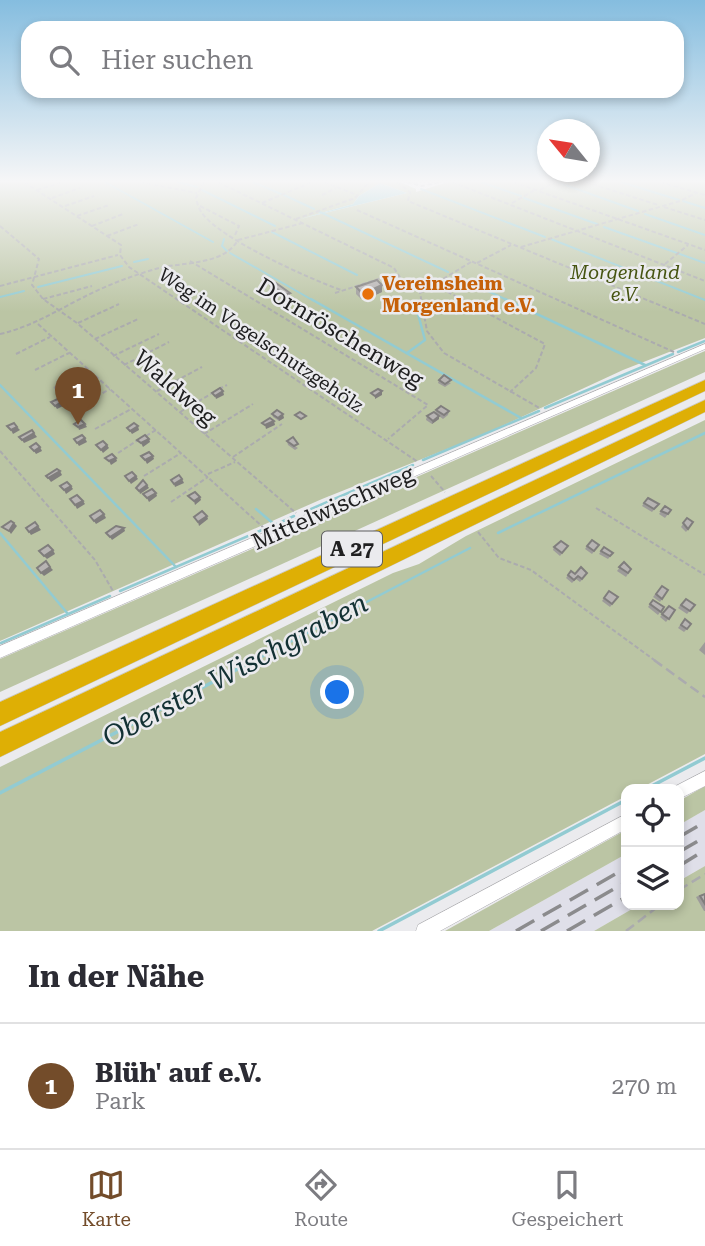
<!DOCTYPE html>
<html lang="de">
<head>
<meta charset="utf-8">
<style>
	body { margin:0; font-family:"Roboto Serif",serif; background:#f2f2f3; color:#2b2b33 }
	.controls { position:absolute; right:21px; bottom:21px; display:grid; overflow:hidden; border-radius:14px; box-shadow:0 4px 10px #0003 }
	.controls button { width:63px; height:63px; display:grid; place-items:center; padding:0; border:0; border-bottom:2px solid #e1e1e2; background:#fff; color:#2b2b33; font:35px sans-serif }
	.compass { position:absolute; left:537px; top:119px; width:63px; height:63px; border-radius:50%; background:#fff; box-shadow:0 4px 10px #0003; rotate:300deg }
	.you { position:absolute; left:338px; top:693px; width:24px; height:24px; margin:-18px; border:5px solid #fff; border-radius:50%; background:#1a73e8; box-shadow:0 0 0 10px #1a73e833 }
	.badge { display:grid; place-items:center; width:46px; height:46px; border-radius:50%; background:#734c2a; color:#fff; font-size:23px; font-weight:700 }
	.pin { position:absolute; translate:-50% -58px; filter:drop-shadow(0 2px 4px #0008) }
	.pin::after { content:''; position:absolute; top:37px; width:24px; height:21px; background:inherit; clip-path:polygon(0 0,100% 0,50% 100%) }
	.list { margin:0; padding:0; list-style:none }
	h2 { display:flex; justify-content:space-between; align-items:center; height:91px; margin:0; padding:0 28px; font-size:30px }
	h2 small { font-size:23px; font-weight:400; color:#7c7c81 }
	.list li { display:grid; grid-template-columns:46px 1fr auto; gap:21px; align-items:center; box-sizing:border-box; height:126px; padding:0 28px; border-top:2px solid #e1e1e2 }
	.list b { display:block; font-size:26px; white-space:nowrap }
	.list p { margin:0; font-size:23px; white-space:nowrap; color:#7c7c81 }
	.list em { font-size:23px; font-style:normal; color:#7c7c81 }
	.icon { flex:none; width:38px; height:38px; fill:none; stroke:currentColor; stroke-width:2; stroke-linecap:round; stroke-linejoin:round }
	.map { position:relative; flex:none; width:705px; height:931px; overflow:hidden }
	.search { position:absolute; background:#fff; box-shadow:0 4px 10px #0003; left:21px; right:21px; top:21px; height:77px; display:flex; align-items:center; gap:18px; box-sizing:border-box; padding:0 24px; border-radius:21px; color:#7c7c81; font-size:26px }
	.sheet { height:217px; background:#fff }
	nav { display:flex; justify-content:space-around; align-items:center; box-sizing:border-box; height:98px; border-top:2px solid #e1e1e2; background:#fff; font-size:19px; color:#7c7c81 }
	nav a { display:grid; justify-items:center; gap:4px }
	nav .on { color:#734c2a }
	.map>svg:first-child { display:block }
	.built { fill:#dfdfe9 }
	.green { fill:#bbc5a4; fill-rule:evenodd }
	.water { fill:#92cbd2 }
	.lines { fill:none; stroke-linecap:round; stroke-linejoin:round }
	.stream-far2 { stroke:#92cbd2; stroke-width:2 }
	.stream-far1 { stroke:#92cbd2; stroke-width:2.5 }
	.stream { stroke:#92cbd2; stroke-width:3.5 }
	.minor-casing { stroke:#aeaeb1; stroke-width:1 }
	.motorway-casing { stroke:#c9c9ca; stroke-width:1 }
	.path-far1 { stroke:#ababae; stroke-width:2; stroke-dasharray:4.5 2.5; stroke-linecap:butt }
	.path { stroke:#ababae; stroke-width:2.5; stroke-dasharray:10 5; stroke-linecap:butt }
	.minor { fill:#fff; fill-rule:evenodd }
	.motorway { fill:#deaf05; fill-rule:evenodd }
	.rail { stroke:#8b8b8d; stroke-width:3.5; stroke-dasharray:21 10; stroke-linecap:butt }
	.wall { fill:#9d9b9a }
	.shaded-wall { fill:#807e7d }
	.building { fill:#b7b4b3; stroke:#807e7d; stroke-width:2 }
	.food-dot { fill:#e8710a; stroke:#ebebee; stroke-width:2.5 }
	.labels { text-anchor:middle; dominant-baseline:central; stroke-width:5; stroke-linejoin:round; paint-order:stroke }
	.far-park-label { font-size:19px; font-style:italic; fill:#465411; stroke:#ebebee }
	.far-food-label { font-size:19px; font-weight:bold; fill:#c56008; stroke:#ebebee; text-anchor:start }
	.far-street-label { font-size:19px; fill:#202021; stroke:#ebebee }
	.shield { fill:#ebebee; stroke:#5d5d5e; stroke-width:2 }
	.shield-label { font-size:21px; font-weight:bold; fill:#202021 }
	.street-label { font-size:23px; fill:#202021; stroke:#ebebee }
	.near-water-label { font-size:28px; font-style:italic; fill:#133134; stroke:#ebebee }
</style>
</head>
<body>
<div class="map">
<svg width="705" height="931" viewBox="0 0 705 931">
	<rect width="100%" height="100%" fill="#ebebee"/>
	<g class="built">
		<polygon points="705,810 705,866 679,881 679,825"/>
		<polygon points="626,854 626,905 639,905 594,931 489,931"/>
	</g>
	<g class="green">
		<path d="M0,182H400L416,189V192L448,182H705V338L623,370L487,433L322,499L0,641ZM380,183L407,193L300,219L353,204L359,196Z"/>
		<polygon points="705,351 705,372 0,692 0,659"/>
		<polygon points="705,420 705,754 639,789 626,789 626,796 372,931 0,931 0,767 393,573 419,564 466,536"/>
		<polygon points="705,786 705,810 679,825 679,801"/>
		<polygon points="626,830 626,854 489,931 445,931"/>
		<polygon points="705,866 705,931 594,931 639,905 679,905 679,881"/>
	</g>
	<polygon class="water" points="380,183 407,193 300,219 353,204 359,196"/>
	<g class="lines">
		<g class="stream-far2">
			<polyline points="105,182 213,242"/>
			<polyline points="178,182 197,187"/>
			<polyline points="253,182 281,194"/>
			<polyline points="481,182 521,196"/>
			<polyline points="557,182 638,211"/>
			<polyline points="621,182 679,200"/>
			<polyline points="421,189 545,237"/>
			<polyline points="202,190 275,226"/>
			<polyline points="284,195 314,209"/>
			<polyline points="524,198 597,224"/>
			<polyline points="683,201 705,208"/>
			<polyline points="318,211 448,272"/>
			<polyline points="645,214 705,235"/>
			<polyline points="604,227 705,263"/>
			<polyline points="272,232 357,275"/>
			<polyline points="224,239 222,246 227,251"/>
			<polyline points="551,239 705,300"/>
			<polyline points="230,253 314,301"/>
			<polyline points="134,262 148,259"/>
			<polyline points="454,275 509,301"/>
			<polyline points="38,287 122,266"/>
			<polyline points="0,297 24,291"/>
		</g>
		<g class="stream-far1">
			<polyline points="311,299 521,418"/>
			<polyline points="505,299 645,365"/>
			<polyline points="678,352 705,341"/>
			<polyline points="407,353 425,340 418,314 419,305"/>
			<polyline points="0,385 176,567"/>
			<polyline points="545,408 673,354"/>
			<polyline points="423,460 539,411"/>
			<polyline points="256,509 275,525 294,516"/>
			<polyline points="304,512 413,465"/>
			<polyline points="0,533 68,614"/>
			<polyline points="498,533 705,433"/>
			<polyline points="120,591 262,530"/>
			<polyline points="1,643 110,596"/>
			<polyline points="252,662 470,548"/>
		</g>
		<g class="stream">
			<polyline points="646,789 705,758"/>
			<polyline points="0,793 255,660"/>
			<polyline points="379,931 626,800"/>
		</g>
		<defs>
			<g id="minor">
				<polygon points="705,344 705,349 0,658 0,646"/>
				<polygon points="705,771 705,786 679,799 679,789 673,789 674,787"/>
				<polygon points="626,814 626,829 440,931 416,931 418,925"/>
			</g>
			<g id="motorway">
				<polygon points="705,380 705,391 0,726 0,702"/>
				<polygon points="705,400 705,412 0,757 0,732"/>
			</g>
		</defs>
		<use href="#minor" class="minor-casing"/>
		<use href="#motorway" class="motorway-casing"/>
		<g class="path-far1">
			<polyline points="24,182 121,245 120,255 129,267 418,462"/>
			<polyline points="140,182 197,193"/>
			<path d="M204,182L196,198C197,203 199,209 202,213C220,239 310,279 341,290"/>
			<polyline points="218,182 394,268 401,279 424,290"/>
			<polyline points="324,182 357,195"/>
			<polyline points="397,182 410,192 408,201 705,324"/>
			<polyline points="407,182 422,186 441,182"/>
			<polyline points="452,182 705,281"/>
			<polyline points="513,182 705,250"/>
			<polyline points="586,182 658,205"/>
			<polyline points="660,182 705,195"/>
			<polyline points="37,190 62,182"/>
			<polyline points="540,190 555,182"/>
			<polyline points="322,195 336,188"/>
			<polyline points="52,198 80,188"/>
			<polyline points="262,203 312,182"/>
			<polyline points="512,203 535,190"/>
			<polyline points="65,206 94,196"/>
			<polyline points="200,206 239,226 235,235"/>
			<polyline points="664,207 705,220"/>
			<polyline points="357,210 674,352"/>
			<polyline points="77,216 109,205"/>
			<polyline points="296,219 355,198 369,182"/>
			<polyline points="0,226 39,259 32,285 43,299 77,323 296,513"/>
			<polyline points="92,226 123,214"/>
			<polyline points="107,236 139,224"/>
			<polyline points="521,247 680,201 696,193"/>
			<polyline points="190,261 428,405 388,439"/>
			<polyline points="471,262 420,293 427,331 444,353 541,409"/>
			<polyline points="477,263 511,245"/>
			<polyline points="665,264 688,245"/>
			<polyline points="435,285 545,344 536,368 510,392"/>
			<polyline points="0,286 118,255"/>
			<polyline points="381,286 399,280"/>
			<polyline points="335,293 394,274"/>
			<polyline points="43,299 92,286"/>
			<polyline points="78,323 119,304"/>
			<polyline points="38,324 265,529"/>
			<path d="M0,334C31,327 56,311 84,297C107,285 134,275 159,268C184,262 224,265 238,240L303,223"/>
			<polyline points="95,339 138,319"/>
			<polyline points="16,354 50,337"/>
			<polyline points="113,356 159,334"/>
			<polyline points="124,365 169,342"/>
			<polyline points="35,370 69,353"/>
			<polyline points="54,388 87,371"/>
			<polyline points="219,389 227,385"/>
			<polyline points="157,391 202,367"/>
			<polyline points="72,410 110,389"/>
			<polyline points="180,412 211,394"/>
			<polyline points="95,429 131,409"/>
			<polyline points="204,434 253,404"/>
			<polyline points="146,436 156,430"/>
			<polyline points="0,451 95,560 113,591"/>
			<polyline points="118,453 138,440"/>
			<polyline points="233,457 282,424"/>
			<polyline points="208,474 235,462"/>
			<polyline points="144,476 181,453"/>
			<polyline points="431,476 445,492"/>
			<polyline points="171,502 208,477"/>
			<polyline points="596,508 705,575"/>
			<polyline points="478,532 499,558 531,570 657,662"/>
		</g>
		<g class="path">
			<polyline points="654,660 705,697"/>
			<polyline points="679,890 705,874"/>
			<polyline points="626,931 660,905"/>
		</g>
		<use href="#minor" class="minor"/>
		<use href="#motorway" class="motorway"/>
		<g class="rail">
			<polyline points="679,837 705,822"/>
			<polyline points="679,852 705,837"/>
			<polyline points="679,866 705,850"/>
			<polyline points="516,931 626,868"/>
			<polyline points="541,931 626,882"/>
			<polyline points="567,931 626,897"/>
		</g>
	</g>
	<g class="wall">
		<polygon points="271,286 290,293 290,296 286,298 272,289"/>
		<polygon points="356,287 382,292 369,298 361,299 356,294"/>
		<polygon points="439,380 451,383 445,387 438,383"/>
		<polygon points="436,410 449,411 448,415 443,419 439,416 439,419 432,424 426,420 427,416 435,413"/>
		<polygon points="272,414 284,418 279,421 273,417"/>
		<polygon points="287,441 298,448 295,450 288,445"/>
		<polygon points="644,503 659,504 652,512 642,506"/>
		<polygon points="665,506 671,510 665,518 659,514"/>
		<polygon points="687,518 693,522 686,532 681,527"/>
		<polygon points="599,545 592,554 585,549 587,546"/>
		<polygon points="568,546 560,556 553,550 554,547"/>
		<polygon points="601,551 613,553 608,559 599,554"/>
		<polygon points="624,562 631,569 626,577 617,571"/>
		<polygon points="575,574 585,576 580,582 576,579 572,583 566,578 568,575"/>
		<polygon points="662,586 668,590 660,602 653,597"/>
		<polygon points="609,591 618,597 610,607 602,601"/>
		<polygon points="686,599 695,605 687,614 678,608"/>
		<polygon points="653,600 664,607 658,615 648,607"/>
		<polygon points="669,606 675,610 666,622 660,617"/>
		<polygon points="685,619 687,629 684,632 678,628"/>
		<polygon points="705,642 705,655 699,650"/>
		<polygon points="705,893 705,911 704,911 696,897"/>
	</g>
	<g class="shaded-wall">
		<polygon points="382,285 382,292 369,298 369,291"/>
		<polygon points="223,391 224,395 216,399 215,396"/>
		<polygon points="382,391 382,395 375,399 375,396"/>
		<polygon points="63,401 65,405 57,409 55,406"/>
		<polygon points="283,414 284,418 279,421 278,418"/>
		<polygon points="439,416 439,419 432,424 433,421"/>
		<polygon points="274,421 275,425 266,429 265,425"/>
		<polygon points="85,424 87,427 79,430 78,427"/>
		<polygon points="138,426 139,430 132,434 130,431"/>
		<polygon points="17,427 20,430 13,434 11,430"/>
		<polygon points="34,433 37,437 24,443 22,440"/>
		<polygon points="85,438 87,442 79,446 77,443"/>
		<polygon points="149,439 150,442 143,447 141,443"/>
		<polygon points="107,445 109,448 103,453 101,450"/>
		<polygon points="40,447 42,451 36,454 34,451"/>
		<polygon points="153,456 154,459 147,464 145,460"/>
		<polygon points="116,458 117,461 111,465 109,461"/>
		<polygon points="60,471 62,475 51,482 48,478"/>
		<polygon points="136,476 138,479 131,484 129,481"/>
		<polygon points="182,479 184,483 175,487 174,484"/>
		<polygon points="147,485 149,488 140,494 139,491"/>
		<polygon points="71,486 73,489 66,494 64,490"/>
		<polygon points="156,493 157,496 149,502 147,498"/>
		<polygon points="200,497 201,500 195,505 194,501"/>
		<polygon points="83,501 85,504 77,509 75,505"/>
		<polygon points="104,514 106,518 96,524 94,521"/>
		<polygon points="207,516 208,519 199,526 198,522"/>
		<polygon points="14,523 17,526 11,534 9,531"/>
		<polygon points="38,526 41,530 31,535 29,532"/>
		<polygon points="124,528 125,531 112,540 110,537"/>
		<polygon points="53,550 55,554 47,559 44,556"/>
		<polygon points="50,567 53,570 44,576 41,573"/>
	</g>
	<g class="building">
		<polygon points="377,280 382,285 369,291 361,292 356,287"/>
		<polygon points="276,283 290,293 286,294 271,286"/>
		<polygon points="444,375 451,380 445,384 439,380"/>
		<polygon points="220,388 223,391 215,396 212,393"/>
		<polygon points="378,389 382,391 375,396 371,393"/>
		<polygon points="60,398 63,401 55,406 51,402"/>
		<polygon points="441,406 449,411 444,415 436,410"/>
		<polygon points="277,410 283,414 278,418 272,414"/>
		<polygon points="300,412 306,416 301,419 295,415"/>
		<polygon points="434,412 439,416 433,421 427,416"/>
		<polygon points="270,418 274,421 265,425 262,423"/>
		<polygon points="81,420 85,424 78,427 74,424"/>
		<polygon points="14,423 17,427 11,430 7,426"/>
		<polygon points="134,423 138,426 130,431 127,428"/>
		<polygon points="32,430 34,433 22,440 19,437"/>
		<polygon points="82,435 85,438 77,443 74,439"/>
		<polygon points="145,435 149,439 141,443 137,440"/>
		<polygon points="293,437 298,444 294,446 287,441"/>
		<polygon points="103,441 107,445 101,450 96,445"/>
		<polygon points="36,443 40,447 34,451 30,447"/>
		<polygon points="149,452 153,456 145,460 141,456"/>
		<polygon points="112,454 116,458 109,461 105,458"/>
		<polygon points="57,469 60,471 48,478 46,476"/>
		<polygon points="132,472 136,476 129,481 125,476"/>
		<polygon points="179,475 182,479 174,484 171,480"/>
		<polygon points="143,480 147,485 139,491 136,488"/>
		<polygon points="67,482 71,486 64,490 60,486"/>
		<polygon points="152,489 156,493 147,498 143,494"/>
		<polygon points="195,492 200,497 194,501 188,496"/>
		<polygon points="77,495 83,501 75,505 70,499"/>
		<polygon points="648,498 659,504 654,509 644,503"/>
		<polygon points="665,506 671,510 668,514 661,511"/>
		<polygon points="100,510 104,514 94,521 90,516"/>
		<polygon points="202,511 207,516 198,522 194,517"/>
		<polygon points="687,518 693,522 688,529 683,523"/>
		<polygon points="11,521 14,523 9,531 2,527"/>
		<polygon points="35,522 38,526 29,532 26,528"/>
		<polygon points="116,526 124,528 110,537 106,533"/>
		<polygon points="592,540 599,545 594,551 587,546"/>
		<polygon points="561,541 568,546 562,553 554,547"/>
		<polygon points="48,545 53,550 44,556 39,551"/>
		<polygon points="604,547 613,553 610,556 601,551"/>
		<polygon points="46,561 50,567 41,573 37,568"/>
		<polygon points="624,562 631,569 628,573 619,567"/>
		<polygon points="581,567 587,573 582,579 578,576 574,580 568,575 571,571 575,574"/>
		<polygon points="662,586 668,590 662,599 656,594"/>
		<polygon points="609,591 618,597 612,604 604,598"/>
		<polygon points="686,599 695,605 690,611 681,605"/>
		<polygon points="653,600 664,607 661,612 650,604"/>
		<polygon points="669,606 675,610 669,619 662,614"/>
		<polygon points="685,619 691,624 687,629 681,625"/>
		<polygon points="705,894 705,904 700,896"/>
	</g>
	<linearGradient id="sky" x2="0" y2="1"><stop stop-color="#85bddf"/><stop offset="0.58" stop-color="#f6f6f7"/><stop offset="1" stop-color="#f6f6f7" stop-opacity="0"/></linearGradient>
	<rect width="705" height="312" fill="url(#sky)"/>
	<circle class="food-dot" cx="368" cy="294" r="7"/>
	<g class="labels">
		<g class="far-park-label">
			<text x="625" y="272">Morgenland<tspan x="625" dy="22">e.V.</tspan></text>
		</g>
		<g class="far-food-label">
			<text x="382" y="283">Vereinsheim<tspan x="382" dy="22">Morgenland e.V.</tspan></text>
		</g>
		<g class="far-street-label">
			<text transform="translate(261 340) rotate(34)">Weg im Vogelschutzgehölz</text>
		</g>
		<rect class="shield" x="322" y="531.5" width="60" height="35" rx="5"/>
		<g class="shield-label">
			<text x="352" y="549">A 27</text>
		</g>
		<g class="street-label">
			<text transform="translate(340 333) rotate(31)">Dornröschenweg</text>
			<text transform="translate(175 388) rotate(41)">Waldweg</text>
			<text transform="translate(333 508) rotate(-24)">Mittelwischweg</text>
		</g>
		<g class="near-water-label">
			<text transform="translate(235 670) rotate(-28)">Oberster Wischgraben</text>
		</g>
	</g>
</svg>
<div class="controls">
<button><svg class="icon" aria-label="locate" viewBox="0 0 24 24"><circle cx="12" cy="12" r="6"/><path d="M12 2v4M12 18v4M2 12h4M18 12h4"/></svg></button>
<button><svg class="icon" aria-label="layers" viewBox="0 0 24 24"><path d="M12 4l9 5-9 5-9-5zM3 14l9 5 9-5"/></svg></button>
</div>
<svg class="compass" viewBox="-18 -18 36 36"><path d="M0-13l5 13h-10z" fill="#e53935"/><path d="M0 13l5-13h-10z" fill="#7c7c81"/></svg>
<div class="you"></div>
<div class="pin badge" style="left:78px;top:425px">1</div>
<div class="search"><svg class="icon" aria-label="search" viewBox="0 0 24 24"><circle cx="10" cy="10" r="6"/><path d="M15 15l6 6"/></svg>Hier suchen</div>
</div>
<section class="sheet">
<h2>In der Nähe<small></small></h2>
<ul class="list">
<li><span class="badge">1</span><div><b>Blüh' auf e.V.</b><p>Park</p></div><em>270 m</em></li>
</ul>
</section>
<nav>
<a class="on"><svg class="icon" aria-label="map" viewBox="0 0 24 24"><path d="M3 6l6-2 6 2 6-2v14l-6 2-6-2-6 2zM9 4v14M15 6v14"/></svg>Karte</a>
<a><svg class="icon" aria-label="directions" viewBox="0 0 24 24"><path d="M12 3l9 9-9 9-9-9zM9 14v-3h6M13 9l2 2-2 2"/></svg>Route</a>
<a><svg class="icon" aria-label="saved" viewBox="0 0 24 24"><path d="M7 4h10v16l-5-4-5 4z"/></svg>Gespeichert</a>
</nav>
</body>
</html>
